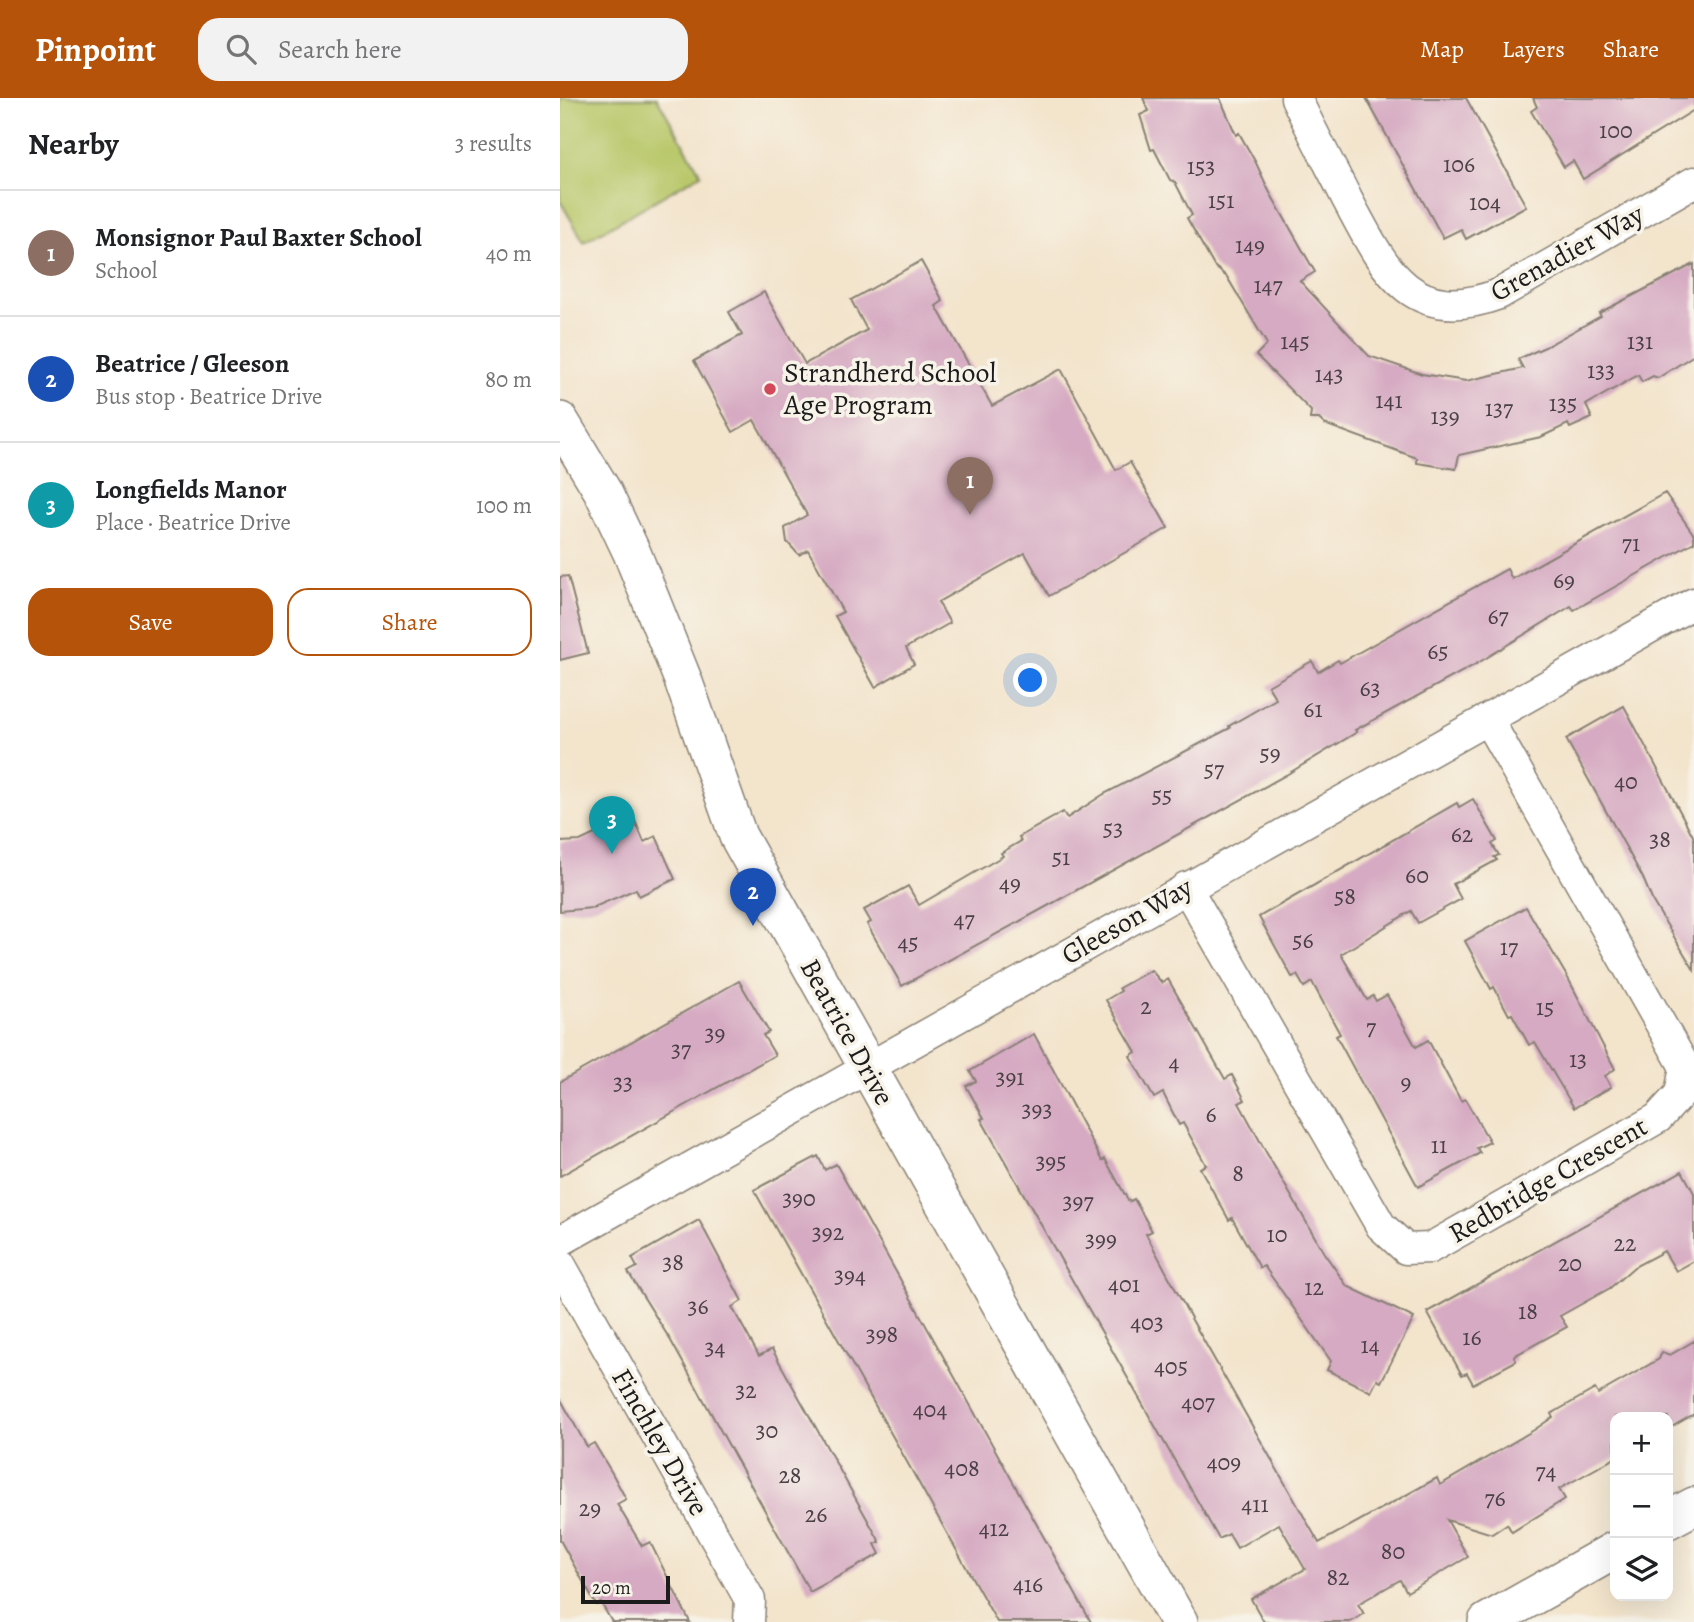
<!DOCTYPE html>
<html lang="en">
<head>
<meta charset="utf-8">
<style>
	body { margin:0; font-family:Alegreya,serif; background:#f2f2f2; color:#202124 }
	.controls { position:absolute; right:21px; bottom:21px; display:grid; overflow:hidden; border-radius:14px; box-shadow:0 7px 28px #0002 }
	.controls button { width:63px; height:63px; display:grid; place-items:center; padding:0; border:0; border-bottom:2px solid #e0e0e0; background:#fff; color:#202124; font:35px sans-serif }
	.scale { position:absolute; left:21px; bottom:18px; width:89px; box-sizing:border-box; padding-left:7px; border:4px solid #1c1c1c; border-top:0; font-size:19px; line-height:24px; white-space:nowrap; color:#1c1c1c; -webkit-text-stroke:5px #f7f3e8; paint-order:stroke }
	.you { position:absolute; left:471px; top:583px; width:24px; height:24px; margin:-18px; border:5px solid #fff; border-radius:50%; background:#1a73e8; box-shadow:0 0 0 10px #1a73e833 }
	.badge { display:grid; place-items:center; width:46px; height:46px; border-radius:50%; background:#b45309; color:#fff; font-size:23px; font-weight:700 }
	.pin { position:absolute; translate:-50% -58px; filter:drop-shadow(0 2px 4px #0008) }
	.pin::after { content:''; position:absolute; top:37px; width:24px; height:21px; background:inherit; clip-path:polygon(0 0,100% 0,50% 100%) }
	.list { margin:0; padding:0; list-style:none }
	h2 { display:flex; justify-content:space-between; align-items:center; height:91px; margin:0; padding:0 28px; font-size:30px }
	h2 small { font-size:23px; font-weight:400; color:#757577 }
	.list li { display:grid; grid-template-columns:46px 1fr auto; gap:21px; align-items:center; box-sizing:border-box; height:126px; padding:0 28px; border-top:2px solid #e0e0e0 }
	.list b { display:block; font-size:26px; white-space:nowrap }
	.list p { margin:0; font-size:23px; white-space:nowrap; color:#757577 }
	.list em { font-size:23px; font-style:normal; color:#757577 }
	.actions { display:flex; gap:14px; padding:21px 28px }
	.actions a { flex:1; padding:16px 0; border:2px solid #b45309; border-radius:21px; text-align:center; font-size:24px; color:#b45309 }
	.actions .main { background:#b45309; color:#fff }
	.icon { flex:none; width:38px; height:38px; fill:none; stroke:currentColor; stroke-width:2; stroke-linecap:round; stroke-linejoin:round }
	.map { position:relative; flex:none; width:1134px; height:1524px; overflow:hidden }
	header { display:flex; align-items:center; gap:42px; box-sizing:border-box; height:98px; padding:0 35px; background:#b45309; color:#fff }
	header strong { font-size:33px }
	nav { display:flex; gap:38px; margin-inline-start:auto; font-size:24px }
	.search { width:490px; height:63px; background:#f2f2f2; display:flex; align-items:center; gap:18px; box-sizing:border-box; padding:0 24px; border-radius:21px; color:#757577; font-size:26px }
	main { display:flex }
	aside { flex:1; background:#fff }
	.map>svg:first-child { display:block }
	.green { fill:#b9c86b; stroke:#6a7244; stroke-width:2 }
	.building { fill:#d6aac2 }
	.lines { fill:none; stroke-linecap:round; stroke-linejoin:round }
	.minor-casing { stroke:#888074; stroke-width:33 }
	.tertiary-casing { stroke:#888074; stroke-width:40 }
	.minor { stroke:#fff; stroke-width:30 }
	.tertiary { stroke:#fff; stroke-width:37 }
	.poi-dot { fill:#d1495b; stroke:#f7f3e8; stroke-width:2.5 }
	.labels { text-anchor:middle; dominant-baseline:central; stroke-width:7; stroke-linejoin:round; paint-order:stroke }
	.number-label { font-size:24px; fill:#4a4046 }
	.street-label { font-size:28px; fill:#1c1c1c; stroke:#f7f3e8 }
	.poi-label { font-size:28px; fill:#1c1c1c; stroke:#f7f3e8; text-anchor:start }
</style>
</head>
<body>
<header>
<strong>Pinpoint</strong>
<div class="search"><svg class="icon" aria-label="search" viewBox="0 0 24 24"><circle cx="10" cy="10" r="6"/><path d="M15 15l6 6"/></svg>Search here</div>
<nav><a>Map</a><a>Layers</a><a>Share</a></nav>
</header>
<main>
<aside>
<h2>Nearby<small>3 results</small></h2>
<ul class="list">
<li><span class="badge" style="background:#8d6e63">1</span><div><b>Monsignor Paul Baxter School</b><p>School</p></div><em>40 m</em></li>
<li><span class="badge" style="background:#1a4fb4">2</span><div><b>Beatrice / Gleeson</b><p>Bus stop · Beatrice Drive</p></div><em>80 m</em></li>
<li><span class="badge" style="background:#0f9aa8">3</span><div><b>Longfields Manor</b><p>Place · Beatrice Drive</p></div><em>100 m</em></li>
</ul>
<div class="actions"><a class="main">Save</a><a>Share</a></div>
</aside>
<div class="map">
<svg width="1134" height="1524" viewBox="0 0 1134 1524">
	<rect width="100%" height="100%" fill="#f7f3e8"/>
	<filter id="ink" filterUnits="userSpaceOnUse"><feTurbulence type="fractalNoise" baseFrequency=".0143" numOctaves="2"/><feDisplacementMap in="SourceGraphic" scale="14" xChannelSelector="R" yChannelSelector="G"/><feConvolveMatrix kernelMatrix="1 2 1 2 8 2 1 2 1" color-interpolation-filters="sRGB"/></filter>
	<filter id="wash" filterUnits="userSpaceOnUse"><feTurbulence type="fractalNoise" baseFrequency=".00686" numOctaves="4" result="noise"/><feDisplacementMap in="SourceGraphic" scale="28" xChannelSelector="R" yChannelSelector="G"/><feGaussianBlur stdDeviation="1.57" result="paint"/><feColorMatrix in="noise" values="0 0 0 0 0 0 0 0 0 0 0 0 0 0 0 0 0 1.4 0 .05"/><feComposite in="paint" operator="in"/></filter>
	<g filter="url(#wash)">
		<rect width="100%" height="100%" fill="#f3e4cc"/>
		<polygon class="green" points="0,0 97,0 141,76 24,144 0,103"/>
		<g id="blocks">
			<g class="building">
				<polygon points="583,0 660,0 676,37 679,35 696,65 709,93 755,174 740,183 809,258 862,276 906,283 963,270 958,261 985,249 1041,218 1039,215 1134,166 1134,257 1098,280 1093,278 1082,284 1078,277 1026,307 1032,320 1010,330 1008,326 981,339 899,357 896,371 857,365 857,360 764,326 759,321 750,321 751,313 696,257 707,246 667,179 654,168 627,120 632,117 615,84 610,82 594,51 591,52 580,17 589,13"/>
				<polygon points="806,0 906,0 966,108 906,141 901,131 883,140"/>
				<polygon points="973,0 1134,0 1134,12 1023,81 1013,63 1004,69 971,13 977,9"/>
				<polygon points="361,163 383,203 376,208 432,308 501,271 556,372 570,364 608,430 489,498 465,455 378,504 390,525 346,550 354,566 315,589 275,518 283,514 248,452 239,457 227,444 225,430 247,417 194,322 173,334 134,263 182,237 169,214 204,194 245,266 307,232 291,202"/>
				<polygon points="1105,395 1134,437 1134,444 1014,512 1011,508 918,565 795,632 797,634 726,677 342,888 307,826 311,824 304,812 348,788 359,807 443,758 441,755 461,743 459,739 503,714 507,720 544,696 670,630 669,628 716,601 708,588 752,563 758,574 778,562 780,565 947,471 952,481"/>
				<polygon points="8,478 28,555 0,562 0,479"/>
				<polygon points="1064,608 1134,740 1134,872 1093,804 1083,780 1006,641"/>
				<polygon points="913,701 937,743 932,746 939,757 934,759 937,762 893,786 901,801 858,825 851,813 781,856 807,902 813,898 816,903 827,897 856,949 868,942 901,1003 905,1001 930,1044 917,1050 920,1055 858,1089 776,938 780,936 752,884 744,889 737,877 732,879 699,819 897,705 899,709"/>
				<polygon points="73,718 84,744 96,738 115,781 79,798 76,791 32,810 0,813 0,744 20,743"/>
				<polygon points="966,809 1009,882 1055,971 1045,978 1051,989 1014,1010 975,944 969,947 952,916 949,917 934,889 931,891 905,843"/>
				<polygon points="591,872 602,885 608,881 665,981 672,977 685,1002 679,1005 706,1054 764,1155 787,1188 854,1220 821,1284 817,1282 811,1294 767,1272 771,1263 704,1168 700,1170 672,1120 669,1122 640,1070 646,1067 623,1025 619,1027 603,995 594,1000 570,958 576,954 546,902 561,893 559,890"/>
				<polygon points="179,883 209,934 203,937 215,957 0,1078 0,984"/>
				<polygon points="474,936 542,1063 545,1061 569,1104 574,1101 592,1133 586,1136 632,1222 759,1445 877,1380 880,1387 974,1332 993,1319 991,1316 1035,1291 1038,1296 1099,1261 1102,1254 1110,1257 1134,1243 1134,1316 1108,1331 1108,1319 1055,1319 1055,1360 999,1391 1005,1401 952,1434 947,1426 932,1436 887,1422 908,1459 847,1494 840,1482 798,1506 804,1516 790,1524 704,1524 691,1501 745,1471 719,1426 677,1450 669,1436 659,1441 421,1021 424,1020 406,988 416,983 410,973"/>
				<polygon points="258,1058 265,1072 276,1066 531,1524 437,1524 194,1092"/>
				<polygon points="1122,1073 1134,1095 1134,1163 1116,1173 1104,1153 1074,1169 1050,1190 1000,1218 1007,1229 954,1258 956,1263 913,1286 907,1275 902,1277 867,1214"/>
				<polygon points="139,1122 182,1203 172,1209 199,1258 212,1251 320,1444 315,1446 320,1456 250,1494 111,1243 68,1174 77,1169 72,1160"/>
				<polygon points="0,1300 27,1349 34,1345 52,1375 66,1401 57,1406 82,1448 90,1444 130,1524 52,1524 41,1505 36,1507 0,1442"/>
			</g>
		</g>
	</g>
	<g filter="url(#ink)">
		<use href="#blocks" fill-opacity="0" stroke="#888074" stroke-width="2"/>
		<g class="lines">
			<defs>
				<g id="minor">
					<path d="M736,0C752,34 770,67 787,101C823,168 849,230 939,196L1134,84"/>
					<polyline points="626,789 821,1128 846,1151 870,1150 1098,1020 1120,996 1125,969 928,622"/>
					<polyline points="0,1143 1134,505"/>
					<polyline points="0,1166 190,1502 189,1524"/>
				</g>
				<g id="tertiary">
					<polyline points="0,323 43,394 72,455 123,582 178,738 619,1524"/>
					<polyline points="1108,1422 1134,1408"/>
					<polyline points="927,1524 1055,1452"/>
				</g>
			</defs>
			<use href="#minor" class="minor-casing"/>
			<use href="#tertiary" class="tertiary-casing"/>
			<use href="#minor" class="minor"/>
			<use href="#tertiary" class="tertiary"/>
		</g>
	</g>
	<circle class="poi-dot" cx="210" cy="291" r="7"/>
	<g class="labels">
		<g class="number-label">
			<text x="1056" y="32">100</text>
			<text x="899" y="66">106</text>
			<text x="641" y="68">153</text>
			<text x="661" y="102">151</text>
			<text x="925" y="104">104</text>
			<text x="690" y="147">149</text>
			<text x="708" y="187">147</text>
			<text x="735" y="243">145</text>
			<text x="1080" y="243">131</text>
			<text x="1041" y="272">133</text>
			<text x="769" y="276">143</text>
			<text x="829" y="302">141</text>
			<text x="1003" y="305">135</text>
			<text x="939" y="310">137</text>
			<text x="885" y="318">139</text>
			<text x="1071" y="445">71</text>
			<text x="1004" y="482">69</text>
			<text x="938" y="518">67</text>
			<text x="878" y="553">65</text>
			<text x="810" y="590">63</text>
			<text x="753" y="611">61</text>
			<text x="710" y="655">59</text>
			<text x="654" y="671">57</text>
			<text x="1066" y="683">40</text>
			<text x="602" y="697">55</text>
			<text x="553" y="730">53</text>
			<text x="902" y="736">62</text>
			<text x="1100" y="741">38</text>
			<text x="501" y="759">51</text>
			<text x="857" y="777">60</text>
			<text x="450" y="785">49</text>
			<text x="785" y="798">58</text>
			<text x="404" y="821">47</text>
			<text x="743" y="842">56</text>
			<text x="348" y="844">45</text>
			<text x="949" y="849">17</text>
			<text x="586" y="908">2</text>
			<text x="985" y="909">15</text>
			<text x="811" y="929">7</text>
			<text x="155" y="935">39</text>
			<text x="121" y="951">37</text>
			<text x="1018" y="961">13</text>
			<text x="614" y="964">4</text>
			<text x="450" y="979">391</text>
			<text x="63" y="984">33</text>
			<text x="846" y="984">9</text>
			<text x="477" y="1011">393</text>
			<text x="651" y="1016">6</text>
			<text x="879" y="1047">11</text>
			<text x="491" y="1063">395</text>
			<text x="678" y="1075">8</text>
			<text x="239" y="1100">390</text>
			<text x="518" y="1103">397</text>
			<text x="268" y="1134">392</text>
			<text x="717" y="1136">10</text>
			<text x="541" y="1141">399</text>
			<text x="1065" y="1145">22</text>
			<text x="113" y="1164">38</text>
			<text x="1010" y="1165">20</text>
			<text x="290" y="1177">394</text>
			<text x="564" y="1186">401</text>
			<text x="754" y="1189">12</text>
			<text x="138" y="1208">36</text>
			<text x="968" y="1213">18</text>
			<text x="587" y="1224">403</text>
			<text x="322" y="1236">398</text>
			<text x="912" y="1239">16</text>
			<text x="810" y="1247">14</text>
			<text x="155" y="1249">34</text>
			<text x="611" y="1268">405</text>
			<text x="186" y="1292">32</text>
			<text x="638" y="1304">407</text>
			<text x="370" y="1311">404</text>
			<text x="207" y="1332">30</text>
			<text x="664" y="1364">409</text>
			<text x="402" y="1370">408</text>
			<text x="986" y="1373">74</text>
			<text x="230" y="1377">28</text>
			<text x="935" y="1400">76</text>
			<text x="695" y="1406">411</text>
			<text x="30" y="1410">29</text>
			<text x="256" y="1416">26</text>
			<text x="434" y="1430">412</text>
			<text x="833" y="1453">80</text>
			<text x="778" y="1479">82</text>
			<text x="468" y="1486">416</text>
		</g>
		<g class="street-label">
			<text transform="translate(1007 155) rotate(-29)">Grenadier Way</text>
			<text transform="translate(567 823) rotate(-30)">Gleeson Way</text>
			<text transform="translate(287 934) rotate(61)">Beatrice Drive</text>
			<text transform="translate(988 1082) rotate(-30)">Redbridge Crescent</text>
			<text transform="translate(100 1344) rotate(60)">Finchley Drive</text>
		</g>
		<g class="poi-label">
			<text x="224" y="275">Strandherd School<tspan x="224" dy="32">Age Program</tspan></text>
		</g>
	</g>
</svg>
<div class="controls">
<button>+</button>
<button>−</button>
<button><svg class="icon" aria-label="layers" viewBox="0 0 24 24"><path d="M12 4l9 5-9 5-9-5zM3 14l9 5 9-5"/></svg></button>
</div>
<div class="scale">20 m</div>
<div class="you"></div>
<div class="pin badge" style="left:410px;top:417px;background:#8d6e63">1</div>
<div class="pin badge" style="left:193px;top:828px;background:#1a4fb4">2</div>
<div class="pin badge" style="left:52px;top:756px;background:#0f9aa8">3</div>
</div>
</main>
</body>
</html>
